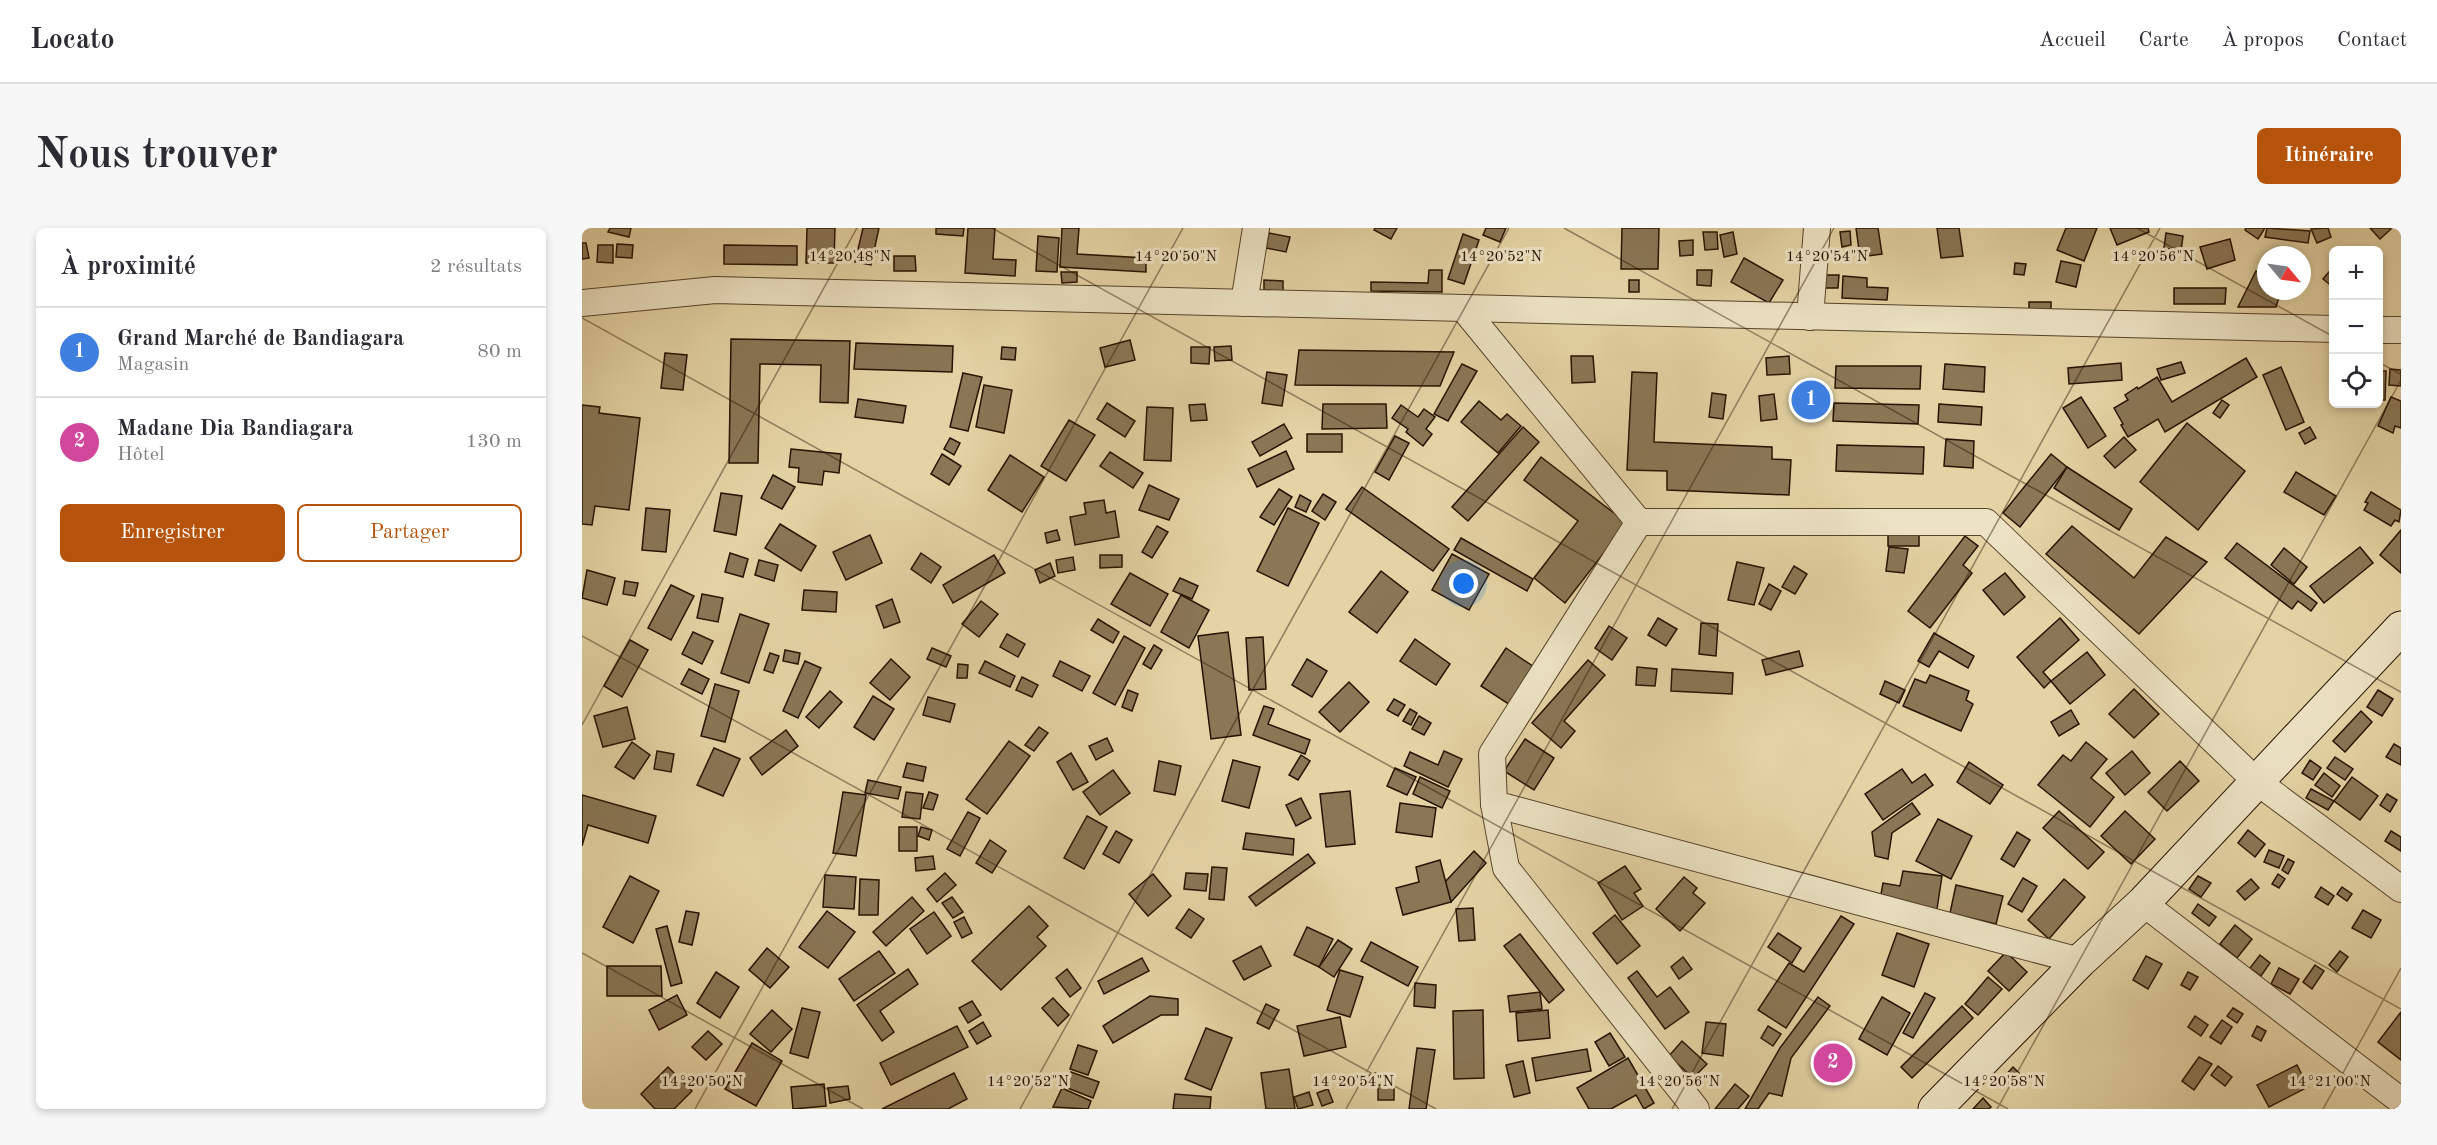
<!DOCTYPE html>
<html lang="fr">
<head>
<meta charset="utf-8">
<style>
	body { margin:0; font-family:"Old Standard TT",serif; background:#f7f7f7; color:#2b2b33 }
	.controls { position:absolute; right:18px; top:18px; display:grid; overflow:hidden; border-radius:9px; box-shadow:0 3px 9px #0003 }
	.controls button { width:54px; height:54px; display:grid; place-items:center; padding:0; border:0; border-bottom:2px solid #e1e1e2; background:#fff; color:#2b2b33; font:30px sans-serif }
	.compass { position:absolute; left:1675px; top:18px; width:54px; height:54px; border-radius:50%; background:#fff; box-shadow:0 3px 9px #0003; rotate:119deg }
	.you { position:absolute; left:882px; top:356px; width:21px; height:21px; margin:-15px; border:4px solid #fff; border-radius:50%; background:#1a73e8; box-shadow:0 0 0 9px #1a73e833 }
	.badge { display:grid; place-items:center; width:39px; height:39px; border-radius:50%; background:#b45309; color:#fff; font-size:20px; font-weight:700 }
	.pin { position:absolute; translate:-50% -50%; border:3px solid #fff; box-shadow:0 2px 6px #0006 }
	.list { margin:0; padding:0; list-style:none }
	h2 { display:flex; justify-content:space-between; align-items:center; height:78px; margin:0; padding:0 24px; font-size:26px }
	h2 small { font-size:20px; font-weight:400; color:#7c7c81 }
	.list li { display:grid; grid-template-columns:39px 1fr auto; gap:18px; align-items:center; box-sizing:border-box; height:90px; padding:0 24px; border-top:2px solid #e1e1e2 }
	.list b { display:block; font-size:22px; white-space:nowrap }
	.list p { margin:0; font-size:20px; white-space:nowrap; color:#7c7c81 }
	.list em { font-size:20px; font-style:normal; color:#7c7c81 }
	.actions { display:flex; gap:12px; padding:18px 24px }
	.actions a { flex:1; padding:14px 0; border:2px solid #b45309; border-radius:9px; text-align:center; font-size:21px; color:#b45309 }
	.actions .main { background:#b45309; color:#fff }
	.icon { flex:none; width:33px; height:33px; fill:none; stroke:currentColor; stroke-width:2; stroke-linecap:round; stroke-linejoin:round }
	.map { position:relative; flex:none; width:1819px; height:881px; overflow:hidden; border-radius:9px }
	header { display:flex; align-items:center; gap:36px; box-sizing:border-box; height:84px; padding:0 30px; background:#fff; border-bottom:2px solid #e1e1e2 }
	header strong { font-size:28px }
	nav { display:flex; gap:33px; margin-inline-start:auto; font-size:21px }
	.intro { display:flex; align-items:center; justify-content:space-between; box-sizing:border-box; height:144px; padding:0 36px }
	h1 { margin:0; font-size:42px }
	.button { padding:15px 27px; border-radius:9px; background:#b45309; color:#fff; font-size:21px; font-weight:700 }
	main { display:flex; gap:36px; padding:0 36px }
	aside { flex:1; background:#fff; border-radius:9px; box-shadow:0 3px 9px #0003 }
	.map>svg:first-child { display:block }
	.building { fill:#897756; stroke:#271301; stroke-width:1.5 }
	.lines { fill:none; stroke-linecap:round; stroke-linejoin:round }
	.minor-casing { stroke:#56432a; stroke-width:28 }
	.secondary-casing { stroke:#271301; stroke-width:35 }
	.minor { stroke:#ede3c4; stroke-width:26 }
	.secondary { stroke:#ede3c4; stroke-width:33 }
	.ticks { fill:none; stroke:#271301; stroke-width:1.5; stroke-opacity:0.45 }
	.ticks-label { font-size:15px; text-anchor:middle; fill:#271301; stroke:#ede3c4; stroke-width:6; stroke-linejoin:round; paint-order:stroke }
</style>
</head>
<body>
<header>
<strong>Locato</strong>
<nav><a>Accueil</a><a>Carte</a><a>À propos</a><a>Contact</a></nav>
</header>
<div class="intro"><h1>Nous trouver</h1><a class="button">Itinéraire</a></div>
<main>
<aside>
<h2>À proximité<small>2 résultats</small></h2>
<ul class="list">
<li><span class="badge" style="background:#3f7fe0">1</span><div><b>Grand Marché de Bandiagara</b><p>Magasin</p></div><em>80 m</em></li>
<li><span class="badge" style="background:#d1479c">2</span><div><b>Madane Dia Bandiagara</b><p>Hôtel</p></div><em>130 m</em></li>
</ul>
<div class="actions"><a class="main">Enregistrer</a><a>Partager</a></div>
</aside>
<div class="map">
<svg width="1819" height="881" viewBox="0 0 1819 881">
	<rect width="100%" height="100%" fill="#e4d4a5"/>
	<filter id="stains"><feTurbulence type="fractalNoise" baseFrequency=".00333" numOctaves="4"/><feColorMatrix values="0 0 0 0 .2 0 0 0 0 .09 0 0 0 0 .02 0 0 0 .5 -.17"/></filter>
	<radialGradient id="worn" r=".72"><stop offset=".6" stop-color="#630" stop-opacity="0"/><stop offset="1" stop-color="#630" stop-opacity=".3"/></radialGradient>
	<g class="building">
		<polygon points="28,0 49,0 47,9 26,4"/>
		<polygon points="225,0 253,0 252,35 224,35"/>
		<polygon points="281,0 297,0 289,37 273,34"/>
		<polygon points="354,0 382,0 381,8 354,6"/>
		<polygon points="386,0 413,0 411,31 434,32 433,48 383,45"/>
		<polygon points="480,0 497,0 495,26 564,30 564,44 478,39"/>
		<polygon points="793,0 815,0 809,11 792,2"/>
		<polygon points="904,0 924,0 918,14 901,7"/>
		<polygon points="1040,0 1077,0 1076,41 1039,41"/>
		<polygon points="1274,0 1296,0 1300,26 1278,29"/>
		<polygon points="1355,0 1377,0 1381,28 1359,30"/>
		<polygon points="1484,0 1515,0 1502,33 1475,22"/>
		<polygon points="1528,0 1566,0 1567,4 1535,17"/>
		<polygon points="1664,0 1683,0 1676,11 1663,2"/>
		<polygon points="1685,0 1728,3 1726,15 1683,9"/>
		<polygon points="1746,0 1749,9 1735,15 1729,1"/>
		<polygon points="1788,0 1808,0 1809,1 1798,11"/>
		<polygon points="1268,3 1269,17 1260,19 1258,4"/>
		<polygon points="1121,4 1135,4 1136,21 1123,22"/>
		<polygon points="1151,4 1155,26 1142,29 1138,7"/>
		<polygon points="687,5 708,9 704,24 684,20"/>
		<polygon points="1584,5 1601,8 1599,23 1582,20"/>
		<polygon points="881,6 897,12 882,56 866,51"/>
		<polygon points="456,8 477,10 475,44 454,43"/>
		<polygon points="1648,11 1653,32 1625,41 1618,19"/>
		<polygon points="1111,12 1111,27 1098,28 1097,13"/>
		<polygon points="0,15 4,15 7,30 0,31"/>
		<polygon points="35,16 51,17 50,30 34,29"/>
		<polygon points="16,17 31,17 31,35 15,34"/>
		<polygon points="142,17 215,18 215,37 142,36"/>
		<polygon points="312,28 333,28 334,43 312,43"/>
		<polygon points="1162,30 1201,52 1187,75 1149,54"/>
		<polygon points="1479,33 1499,37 1494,59 1474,54"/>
		<polygon points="1433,35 1444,36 1442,47 1432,46"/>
		<polygon points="1752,38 1752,60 1741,51"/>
		<polygon points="1684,41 1684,63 1699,63 1694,79 1656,79 1674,43 1679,46"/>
		<polygon points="847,42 860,42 860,64 789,63 789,54 846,55"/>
		<polygon points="1115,42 1130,42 1129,58 1115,57"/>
		<polygon points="479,44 495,44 495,54 480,55"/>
		<polygon points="1244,47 1257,47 1256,60 1243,60"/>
		<polygon points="1261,48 1285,50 1285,59 1306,60 1305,72 1260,70"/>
		<polygon points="682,52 701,53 701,63 682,62"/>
		<rect x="1047" y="52" width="10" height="12"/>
		<polygon points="1592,60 1644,60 1643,76 1592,76"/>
		<rect x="1447" y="74" width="22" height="11"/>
		<polygon points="149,111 268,113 266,175 238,174 239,137 178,136 176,235 147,235"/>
		<polygon points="548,112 553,132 523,139 518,120"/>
		<polygon points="274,115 371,118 370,144 272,141"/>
		<polygon points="649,118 650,132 633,133 632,119"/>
		<polygon points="420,119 434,120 433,132 419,131"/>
		<polygon points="609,119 628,119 627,136 609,135"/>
		<polygon points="717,122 872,124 858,158 713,157"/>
		<polygon points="83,125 105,127 101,162 79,160"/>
		<polygon points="989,128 1011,128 1013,154 990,155"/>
		<polygon points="1207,128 1208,146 1185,147 1184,130"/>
		<polygon points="1664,130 1675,149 1583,204 1576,191 1546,209 1539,197 1541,196 1532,180 1546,172 1543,167 1555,159 1556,161 1575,149 1590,174"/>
		<polygon points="1599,134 1603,145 1579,152 1575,141"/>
		<polygon points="1539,135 1540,152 1487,156 1486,140"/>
		<polygon points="880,136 895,143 866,193 852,186"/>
		<polygon points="1363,136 1403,139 1402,164 1361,161"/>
		<polygon points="1254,138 1339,138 1338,161 1253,160"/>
		<polygon points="1699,139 1722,194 1704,202 1681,147"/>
		<polygon points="1808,141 1819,142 1819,158 1807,157"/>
		<polygon points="1796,143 1804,143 1803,172 1796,172"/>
		<polygon points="685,144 705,147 700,178 680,175"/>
		<polygon points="1050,144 1075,145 1072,214 1190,219 1190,231 1209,232 1207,267 1085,262 1085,243 1045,242"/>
		<polygon points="381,145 400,149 386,203 368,199"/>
		<polygon points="402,157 430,162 422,205 394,199"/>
		<polygon points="1130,165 1144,167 1141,191 1127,189"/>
		<polygon points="1192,166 1195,191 1179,193 1177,168"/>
		<polygon points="1499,169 1524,208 1506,220 1481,180"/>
		<polygon points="1809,169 1819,173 1819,200 1813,198 1811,205 1796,198"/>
		<polygon points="276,171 324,178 321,195 273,189"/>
		<polygon points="1640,172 1647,177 1638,190 1631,185"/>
		<polygon points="897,173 919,192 925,186 939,198 916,225 879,194"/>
		<polygon points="525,175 553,193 543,209 515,191"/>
		<polygon points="1252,175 1337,177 1336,196 1251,193"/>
		<polygon points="623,176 625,192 609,193 607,177"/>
		<polygon points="741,176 804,176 805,200 740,201"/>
		<polygon points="1357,176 1400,179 1399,197 1356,194"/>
		<polygon points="0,177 18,179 17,185 58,190 47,282 13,278 10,297 0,296"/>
		<polygon points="819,177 836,189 842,181 853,189 844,201 850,206 841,218 824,204 826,201 810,190"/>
		<polygon points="565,179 591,180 589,233 562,232"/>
		<polygon points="487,192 513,207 484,253 459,238"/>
		<polygon points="1605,195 1663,243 1616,302 1558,254"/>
		<polygon points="702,196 710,210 678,228 670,214"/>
		<polygon points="941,199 957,214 886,293 870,279"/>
		<polygon points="1728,199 1734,210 1723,216 1717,205"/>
		<rect x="725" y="206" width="35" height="18"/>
		<polygon points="813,208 827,215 807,252 793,244"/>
		<polygon points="1542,209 1554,222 1533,240 1522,228"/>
		<polygon points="368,210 378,215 372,227 362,221"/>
		<polygon points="1364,211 1392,213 1391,240 1362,238"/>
		<polygon points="1255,217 1342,219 1341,246 1254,243"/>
		<polygon points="209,221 259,226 257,245 242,243 240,257 216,254 217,240 207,239"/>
		<polygon points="704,223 712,241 675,259 666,241"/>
		<polygon points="528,224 561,245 551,260 518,238"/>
		<polygon points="360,226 379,238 367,257 349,246"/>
		<polygon points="1469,226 1485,239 1438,299 1421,285"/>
		<polygon points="428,227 462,249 440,284 406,262"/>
		<polygon points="959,229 1045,295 983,375 952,350 996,293 942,252"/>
		<polygon points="1485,239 1550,281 1537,302 1472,260"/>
		<polygon points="1714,244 1754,268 1742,287 1702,264"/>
		<polygon points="191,247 213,259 200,281 179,270"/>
		<polygon points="567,257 597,271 587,292 557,282"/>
		<polygon points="780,259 867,321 851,343 764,281"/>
		<polygon points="697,261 710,269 692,297 678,289"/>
		<polygon points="1789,264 1819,282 1817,294 1813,292 1809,298 1782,282 1786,275 1783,274"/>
		<polygon points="139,265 160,268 154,307 132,303"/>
		<polygon points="741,266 754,274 743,292 730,283"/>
		<polygon points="718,267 729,273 724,284 713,279"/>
		<polygon points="522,272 524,285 533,283 537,309 493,317 488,289 504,286 502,275"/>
		<polygon points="64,280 88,282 84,324 60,322"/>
		<polygon points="706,280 737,295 706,358 675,343"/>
		<polygon points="198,296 234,318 219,343 183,320"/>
		<polygon points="575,298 586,304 570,330 560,324"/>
		<polygon points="1490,298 1552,350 1584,309 1625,334 1557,406 1464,326"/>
		<rect x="1306" y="301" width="31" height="17"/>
		<polygon points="475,302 478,312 465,315 463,305"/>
		<polygon points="1819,302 1819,345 1798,327"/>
		<polygon points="288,307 300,335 264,352 251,324"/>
		<polygon points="1383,308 1396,318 1381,337 1390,345 1348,400 1326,383"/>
		<polygon points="879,310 951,351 945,363 872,322"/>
		<polygon points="1655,315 1735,375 1729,383 1716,373 1710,381 1643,330"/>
		<polygon points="1307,319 1326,321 1322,345 1304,343"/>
		<polygon points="1778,319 1791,335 1742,375 1728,358"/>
		<polygon points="1702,320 1725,339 1712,356 1689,337"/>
		<polygon points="148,325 166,331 161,349 143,344"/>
		<polygon points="339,325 359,339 349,355 329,341"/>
		<polygon points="870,326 907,346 887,382 850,362"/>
		<polygon points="412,327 423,345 371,375 361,357"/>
		<polygon points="518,327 540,327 540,339 518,340"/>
		<polygon points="491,329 493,342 476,345 474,332"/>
		<polygon points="177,332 196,337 192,353 173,347"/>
		<polygon points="1155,334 1182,340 1172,377 1146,372"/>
		<polygon points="468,335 473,348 458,355 453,342"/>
		<polygon points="1212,338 1225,346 1213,366 1200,359"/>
		<polygon points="5,342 33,350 25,377 0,370"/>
		<polygon points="799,343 826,364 795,405 767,384"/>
		<polygon points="548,345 586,366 568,398 529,376"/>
		<polygon points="1423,345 1443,369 1422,387 1401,362"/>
		<polygon points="598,350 616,358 610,371 591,363"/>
		<polygon points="43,353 56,355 53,368 41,366"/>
		<polygon points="1187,356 1199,363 1189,382 1177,376"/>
		<polygon points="89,357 112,368 89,412 66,400"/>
		<polygon points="222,362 255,364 254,384 220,382"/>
		<polygon points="120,366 141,370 136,394 115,390"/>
		<polygon points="599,367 627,382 607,420 579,404"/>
		<polygon points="310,371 318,394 302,400 294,378"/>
		<polygon points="399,373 416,386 397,409 380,396"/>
		<polygon points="158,386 187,396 167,455 139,445"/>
		<polygon points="1076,390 1095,401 1084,418 1066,407"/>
		<polygon points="1478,390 1497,412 1461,444 1469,453 1462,460 1435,429"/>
		<polygon points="516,391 537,404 531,415 509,402"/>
		<polygon points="1119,395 1136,396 1134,428 1117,426"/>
		<polygon points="1027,398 1045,410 1030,432 1013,420"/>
		<polygon points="111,404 131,413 120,436 100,426"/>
		<polygon points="646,404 659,507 629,511 616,408"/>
		<polygon points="1352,405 1392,428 1386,440 1357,423 1347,439 1336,433"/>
		<polygon points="425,406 443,416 436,429 418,419"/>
		<polygon points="542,408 563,420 533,477 511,465"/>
		<polygon points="681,409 684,461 667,462 664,410"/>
		<polygon points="833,411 868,436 854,457 818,433"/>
		<polygon points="48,412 66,422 40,469 22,458"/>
		<polygon points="572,417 580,422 569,441 561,436"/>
		<polygon points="350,420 369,428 364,439 345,431"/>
		<polygon points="924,420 952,439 928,477 899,458"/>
		<polygon points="203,422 218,425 216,436 201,433"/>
		<polygon points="1217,423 1221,438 1184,447 1180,432"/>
		<polygon points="1505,424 1523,447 1488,476 1469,453"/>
		<polygon points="188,425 197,428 191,445 182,442"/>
		<polygon points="309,431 328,449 308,472 288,455"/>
		<polygon points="725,431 745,443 730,469 710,457"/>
		<polygon points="1006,432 1023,447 982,493 993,503 979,520 950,495"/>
		<polygon points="223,433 239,440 216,490 201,483"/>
		<polygon points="403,433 433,448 428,459 397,445"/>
		<polygon points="478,433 508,448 500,463 471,448"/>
		<polygon points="376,436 386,437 385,450 375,450"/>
		<polygon points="1055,439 1075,441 1073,458 1054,457"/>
		<polygon points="107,441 127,451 120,466 99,456"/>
		<polygon points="1090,441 1151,445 1150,466 1089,463"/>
		<polygon points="1348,447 1387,463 1384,472 1391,476 1379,503 1321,478 1333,451 1344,455"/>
		<polygon points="440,449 456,457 450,469 434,462"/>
		<polygon points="1303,453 1323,462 1317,475 1298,466"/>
		<polygon points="767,454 787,474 758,504 737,484"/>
		<polygon points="133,456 157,463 143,514 119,508"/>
		<polygon points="1552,461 1577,486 1552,510 1527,486"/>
		<polygon points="546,462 556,466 550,483 540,479"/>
		<polygon points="1796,462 1811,471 1800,488 1785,479"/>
		<polygon points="248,463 260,474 237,500 224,489"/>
		<polygon points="291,468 312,481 292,512 272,499"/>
		<polygon points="346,469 373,476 368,494 341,487"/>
		<polygon points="812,471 823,477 816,488 805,482"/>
		<polygon points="682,478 692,481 686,496 728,512 723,526 671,507"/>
		<polygon points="45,479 53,511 21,519 12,488"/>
		<polygon points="828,481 835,485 829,497 821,493"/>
		<polygon points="1489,482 1497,496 1477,508 1469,494"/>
		<polygon points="1779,483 1790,494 1763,524 1751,513"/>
		<polygon points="837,488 849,495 842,507 830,501"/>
		<polygon points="457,499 466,505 452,523 443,517"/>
		<polygon points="204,502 216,518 180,547 168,530"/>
		<polygon points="525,510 531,523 514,532 507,518"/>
		<polygon points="943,511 972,530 952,562 922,543"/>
		<polygon points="427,513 448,528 405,586 384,571"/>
		<polygon points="50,514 68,527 52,551 33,539"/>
		<polygon points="1504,514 1525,531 1509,550 1532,569 1508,599 1456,557 1481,527 1489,533"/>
		<polygon points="1812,516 1819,520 1819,537 1804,529"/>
		<polygon points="132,520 158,531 141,568 115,557"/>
		<polygon points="75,523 92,526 89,544 72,541"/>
		<polygon points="862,523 880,531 866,559 822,538 828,524 856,537"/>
		<polygon points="1550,523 1568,545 1543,567 1524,545"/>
		<polygon points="489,525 506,554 491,562 475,534"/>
		<polygon points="719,527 728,533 716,552 707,547"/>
		<polygon points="1753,529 1771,541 1763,552 1745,540"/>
		<polygon points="651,532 678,539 667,580 640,573"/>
		<polygon points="1728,532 1739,540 1731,552 1720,545"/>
		<polygon points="577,533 599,538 593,567 572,563"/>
		<polygon points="1598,533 1617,553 1585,583 1566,564"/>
		<polygon points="1387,534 1421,557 1408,576 1375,554"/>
		<polygon points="325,535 344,539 341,553 321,549"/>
		<polygon points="813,540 834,549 825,567 805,558"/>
		<polygon points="1320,541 1330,555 1343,546 1351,557 1301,592 1283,566"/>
		<polygon points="531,542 548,565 518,587 501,564"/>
		<polygon points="1742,545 1758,558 1750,569 1733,557"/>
		<polygon points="838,549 868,563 860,580 831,566"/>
		<polygon points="1770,549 1796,568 1778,592 1752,573"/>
		<polygon points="286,552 319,559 316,571 283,565"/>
		<polygon points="1729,561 1752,573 1746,582 1724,570"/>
		<polygon points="768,563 773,616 744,619 738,566"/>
		<polygon points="261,564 284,567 274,628 251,625"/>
		<polygon points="324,564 341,566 338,591 320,589"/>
		<polygon points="347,564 356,567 351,582 341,580"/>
		<polygon points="1805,566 1815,572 1808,584 1798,577"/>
		<polygon points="0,567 74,588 66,615 6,597 0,618"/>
		<polygon points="719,570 729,590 714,598 704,577"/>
		<polygon points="818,575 854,580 850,609 814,604"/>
		<polygon points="1330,575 1338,586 1310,605 1306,631 1293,628 1290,604"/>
		<polygon points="1477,583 1522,624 1506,641 1461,600"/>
		<polygon points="1543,583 1573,611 1549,636 1519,608"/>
		<polygon points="386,584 398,590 378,628 365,621"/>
		<polygon points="505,588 525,599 502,641 482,630"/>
		<polygon points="1356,591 1390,608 1369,651 1334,633"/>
		<rect x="317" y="599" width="18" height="24"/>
		<polygon points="339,599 350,602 347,612 336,608"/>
		<polygon points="1666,602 1683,616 1673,629 1656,615"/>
		<polygon points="534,603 550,612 537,635 521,626"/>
		<polygon points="1809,603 1819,609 1819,623 1803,613"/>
		<polygon points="1435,604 1448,612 1432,639 1419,631"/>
		<polygon points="664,605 712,611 711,627 661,621"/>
		<polygon points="408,612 424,623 410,645 394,635"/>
		<polygon points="1687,622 1702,628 1697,640 1682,634"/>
		<polygon points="892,623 904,635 869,674 863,654"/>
		<polygon points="726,626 733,635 674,678 667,669"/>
		<polygon points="351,628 353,641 334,643 333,630"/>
		<polygon points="1706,631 1712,634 1706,646 1700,642"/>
		<polygon points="858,632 869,674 821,687 814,660 837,654 834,639"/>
		<polygon points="1043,638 1059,661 1052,665 1061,678 1040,692 1016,655"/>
		<polygon points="630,639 645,640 642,672 627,671"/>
		<polygon points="1321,643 1360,648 1355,681 1298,672 1301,655 1318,658"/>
		<polygon points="363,645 374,657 355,674 345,661"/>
		<polygon points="604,645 626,646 624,663 602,661"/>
		<polygon points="571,646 589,668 566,688 547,666"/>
		<polygon points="1696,646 1703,651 1697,660 1690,656"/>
		<polygon points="243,647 274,649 272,681 241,679"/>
		<polygon points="48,648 77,663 51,715 21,699"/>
		<polygon points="1616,648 1629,655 1619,669 1607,661"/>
		<polygon points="1102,649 1115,660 1111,665 1123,675 1098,703 1074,681"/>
		<polygon points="1441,650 1455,658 1440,684 1426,676"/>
		<polygon points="278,651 297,652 296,687 277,687"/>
		<polygon points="1482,651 1503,669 1467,711 1446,692"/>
		<polygon points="1669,651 1677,660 1663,672 1655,663"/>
		<polygon points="1374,657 1421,668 1414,696 1368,685"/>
		<polygon points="1739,659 1752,668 1746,677 1733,669"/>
		<polygon points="1760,659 1770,666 1765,673 1755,666"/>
		<polygon points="330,669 342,683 304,718 291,704"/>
		<polygon points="370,669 381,684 371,690 360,675"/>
		<polygon points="1616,676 1634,689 1627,698 1610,685"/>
		<polygon points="447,678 466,698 455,709 464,718 419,762 390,733"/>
		<polygon points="891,680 893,712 877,713 874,681"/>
		<polygon points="607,681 622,691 609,710 594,700"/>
		<polygon points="1781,682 1799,692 1789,710 1770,700"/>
		<polygon points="104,683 117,685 110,717 97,714"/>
		<polygon points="245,683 273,704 246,740 217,719"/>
		<polygon points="352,684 369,708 345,726 328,701"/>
		<polygon points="1033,687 1058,718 1035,736 1011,705"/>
		<polygon points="1259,688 1272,696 1204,800 1176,782 1207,735 1222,744"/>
		<polygon points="382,689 390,705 380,710 372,694"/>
		<polygon points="1653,697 1670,711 1655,730 1638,716"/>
		<polygon points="85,698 100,755 89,758 74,701"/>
		<polygon points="725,699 751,711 737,739 712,727"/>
		<polygon points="1196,705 1219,720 1210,735 1186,719"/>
		<polygon points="1315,705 1347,716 1332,759 1300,747"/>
		<polygon points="938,706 982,762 967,775 922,718"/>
		<polygon points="756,712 770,721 752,749 737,739"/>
		<polygon points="789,714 836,739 826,758 779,733"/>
		<polygon points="679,718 689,738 662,752 651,733"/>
		<polygon points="185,720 207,739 188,760 167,742"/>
		<polygon points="297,723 313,745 272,773 257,751"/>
		<polygon points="1758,723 1766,729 1755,744 1747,737"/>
		<polygon points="1424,724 1445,744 1427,763 1406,743"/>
		<polygon points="1678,727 1688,735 1679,748 1668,740"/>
		<polygon points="1564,728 1580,736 1566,761 1551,752"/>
		<polygon points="1101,729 1110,741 1097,751 1089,739"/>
		<polygon points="560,730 567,743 522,766 516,753"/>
		<polygon points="1733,737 1742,743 1730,761 1721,754"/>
		<polygon points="25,738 79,738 80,768 25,768"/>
		<polygon points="1697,740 1717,751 1708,766 1689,756"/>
		<polygon points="326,741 336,756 298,783 312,804 300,813 275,777"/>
		<polygon points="485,741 499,760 488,769 474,750"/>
		<polygon points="758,742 781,749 768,789 745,782"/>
		<polygon points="1055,743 1075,769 1088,759 1107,784 1083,801 1046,750"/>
		<polygon points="134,744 157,759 138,790 115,775"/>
		<polygon points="1606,744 1616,749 1608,762 1599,757"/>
		<polygon points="1406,749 1420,761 1396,787 1383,776"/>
		<polygon points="833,755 854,757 853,780 832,778"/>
		<polygon points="958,764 960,781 928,784 926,768"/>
		<polygon points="1343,765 1353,770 1331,810 1321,805"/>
		<polygon points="95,767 105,787 77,802 67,782"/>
		<polygon points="568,768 596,771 596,787 579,787 531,815 521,798"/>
		<polygon points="1236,769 1248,778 1209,830 1200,868 1187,865 1176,881 1163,881 1198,820"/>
		<polygon points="1300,769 1328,785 1305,827 1277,811"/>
		<polygon points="471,770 487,787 476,798 460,780"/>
		<polygon points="390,773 399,787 386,795 377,780"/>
		<polygon points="684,776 697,782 687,801 675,795"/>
		<polygon points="1380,778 1391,790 1330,850 1319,839"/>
		<polygon points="220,780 238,784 226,830 208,825"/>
		<polygon points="1651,780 1661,786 1655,795 1645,788"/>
		<polygon points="190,782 210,801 189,824 168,806"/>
		<polygon points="901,782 902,850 872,851 871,783"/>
		<polygon points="966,782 968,810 936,813 934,785"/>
		<polygon points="1819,784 1819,832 1796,814"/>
		<polygon points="1613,788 1626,797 1619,808 1606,799"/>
		<polygon points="758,789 764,819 722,828 715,798"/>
		<polygon points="1640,792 1650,799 1639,816 1628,809"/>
		<polygon points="401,794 409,808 395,816 387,803"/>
		<polygon points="1124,794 1144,796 1141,828 1120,825"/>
		<polygon points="375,798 386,819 309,857 298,835"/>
		<polygon points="1186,798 1199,806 1191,818 1179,810"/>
		<polygon points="1675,798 1684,803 1679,813 1670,808"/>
		<polygon points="624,800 650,810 629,862 603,851"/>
		<polygon points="126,803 140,816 124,832 110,819"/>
		<polygon points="1028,805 1043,829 1027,838 1013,814"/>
		<polygon points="1100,813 1125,836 1111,850 1087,828"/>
		<polygon points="170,815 200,833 174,878 143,861"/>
		<polygon points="496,817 515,823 506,847 488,841"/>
		<polygon points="835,820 853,822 844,881 827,881"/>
		<polygon points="1005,821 1009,843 954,853 950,830"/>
		<polygon points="1617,829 1630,836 1612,862 1600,853"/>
		<polygon points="1046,830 1072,875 1062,881 1054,867 1029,881 1007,881 995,860"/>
		<polygon points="941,833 948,865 932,869 924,837"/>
		<polygon points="1715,837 1726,859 1687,879 1675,857"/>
		<polygon points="1636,838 1650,849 1643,858 1629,847"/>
		<polygon points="86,839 110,863 92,881 73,881 59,866"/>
		<polygon points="1431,839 1437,845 1426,856 1421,850"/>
		<polygon points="707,841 713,881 684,881 679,845"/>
		<polygon points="489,844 517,854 511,870 483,859"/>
		<polygon points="372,845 385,871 366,881 300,881"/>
		<polygon points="794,845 797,852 782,857 779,850"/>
		<polygon points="242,856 244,878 211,881 209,859"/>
		<polygon points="1153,856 1167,868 1156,881 1133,881"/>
		<rect x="796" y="857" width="16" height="15"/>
		<polygon points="266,858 268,871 248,875 246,860"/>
		<polygon points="480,860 509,873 506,881 471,879"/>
		<polygon points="746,861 751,874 740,878 735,865"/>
		<polygon points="727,864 731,877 716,881 712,869"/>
		<polygon points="593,866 629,869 628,881 591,881"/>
		<polygon points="1401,870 1409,879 1407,881 1391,881"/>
	</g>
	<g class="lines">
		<defs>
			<g id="minor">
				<polyline points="0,75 133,62 1752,101"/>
				<polyline points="662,75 674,0"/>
				<polyline points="882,81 1057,294 1404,294 1674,553 1819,661"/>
				<polyline points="1228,89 1235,0"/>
				<polyline points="1796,102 1819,102"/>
				<polyline points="1057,294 910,526 912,576 924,640 1114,881"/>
				<polyline points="912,576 1498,733"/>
				<polyline points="1561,675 1819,873"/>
			</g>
			<polyline id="secondary" points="1353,881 1498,733 1561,675 1819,400"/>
		</defs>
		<use href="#minor" class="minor-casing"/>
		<use href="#secondary" class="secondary-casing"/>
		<use href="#minor" class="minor"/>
		<use href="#secondary" class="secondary"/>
	</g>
	<path class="ticks" d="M410,0L1819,781M982,0L1819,464M1555,0L1752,109M0,90L1426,881M1796,134L1819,146M0,408L854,881M0,497L275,0M0,725L281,881M113,881L601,0M438,881L927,0M764,881L1252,0M1090,881L1578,0M1415,881L1819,152M1741,881L1819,740"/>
	<g class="ticks-label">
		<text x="268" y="33">14°20'48"N</text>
		<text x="594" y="33">14°20'50"N</text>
		<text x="919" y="33">14°20'52"N</text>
		<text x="1245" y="33">14°20'54"N</text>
		<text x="1571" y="33">14°20'56"N</text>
		<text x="120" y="858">14°20'50"N</text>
		<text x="446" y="858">14°20'52"N</text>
		<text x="771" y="858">14°20'54"N</text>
		<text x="1097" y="858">14°20'56"N</text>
		<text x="1422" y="858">14°20'58"N</text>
		<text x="1748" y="858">14°21'00"N</text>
	</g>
	<rect width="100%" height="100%" filter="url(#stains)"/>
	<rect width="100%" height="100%" fill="url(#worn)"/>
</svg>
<div class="controls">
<button>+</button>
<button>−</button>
<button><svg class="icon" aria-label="locate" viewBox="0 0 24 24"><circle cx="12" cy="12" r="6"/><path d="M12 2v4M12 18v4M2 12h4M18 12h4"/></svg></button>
</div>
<svg class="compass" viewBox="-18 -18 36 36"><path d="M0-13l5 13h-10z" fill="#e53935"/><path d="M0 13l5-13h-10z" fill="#7c7c81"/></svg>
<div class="you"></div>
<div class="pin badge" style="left:1229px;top:172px;background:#3f7fe0">1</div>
<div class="pin badge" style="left:1251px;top:835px;background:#d1479c">2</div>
</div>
</main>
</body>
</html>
